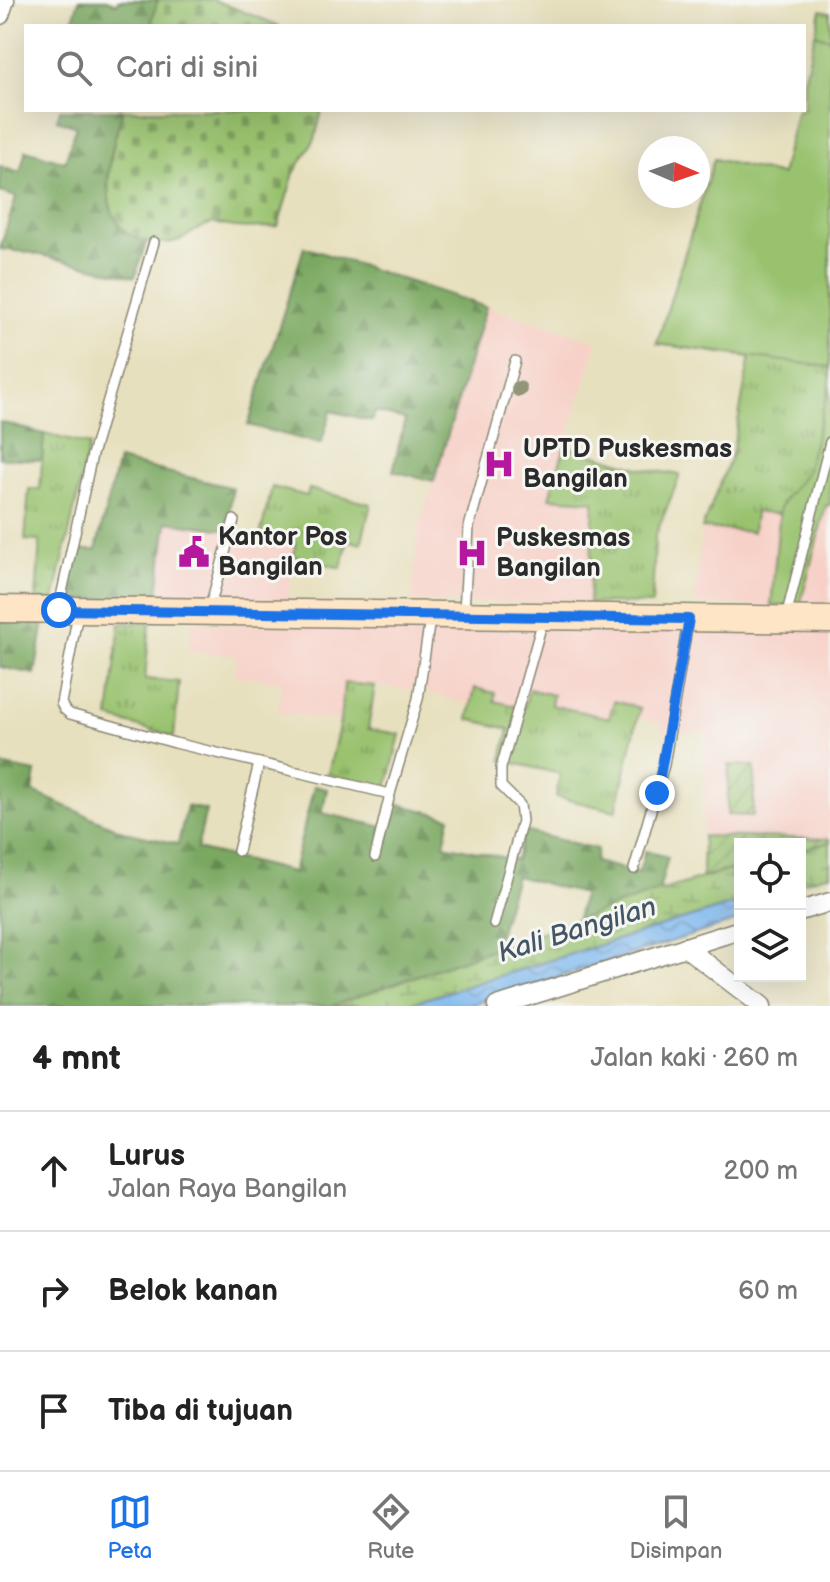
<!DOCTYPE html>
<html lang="id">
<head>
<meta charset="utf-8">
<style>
	body { margin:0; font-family:"Balsamiq Sans",sans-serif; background:#f2f2f2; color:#222 }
	.controls { position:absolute; right:24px; bottom:24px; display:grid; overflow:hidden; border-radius:0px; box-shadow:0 8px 32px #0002 }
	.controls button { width:72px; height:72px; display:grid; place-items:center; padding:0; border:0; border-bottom:2px solid #e0e0e0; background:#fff; color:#222; font:40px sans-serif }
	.compass { position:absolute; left:638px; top:136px; width:72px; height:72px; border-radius:50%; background:#fff; box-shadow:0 8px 32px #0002; rotate:92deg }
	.stop { position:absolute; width:24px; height:24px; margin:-18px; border:6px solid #1a73e8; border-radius:50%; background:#fff }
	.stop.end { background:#1a73e8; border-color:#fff; box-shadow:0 2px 8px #0008 }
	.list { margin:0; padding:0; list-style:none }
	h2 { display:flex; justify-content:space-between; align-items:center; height:104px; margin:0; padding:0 32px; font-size:34px }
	h2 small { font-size:26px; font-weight:400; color:#767676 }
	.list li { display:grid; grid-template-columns:52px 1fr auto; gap:24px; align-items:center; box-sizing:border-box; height:120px; padding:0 32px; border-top:2px solid #e0e0e0 }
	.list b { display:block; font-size:30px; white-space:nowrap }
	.list p { margin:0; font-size:26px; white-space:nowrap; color:#767676 }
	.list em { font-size:26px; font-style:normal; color:#767676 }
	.icon { flex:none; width:44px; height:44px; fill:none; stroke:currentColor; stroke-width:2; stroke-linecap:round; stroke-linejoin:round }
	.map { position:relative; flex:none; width:830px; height:1006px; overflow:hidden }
	.search { position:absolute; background:#fff; box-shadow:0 8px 32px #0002; left:24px; right:24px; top:24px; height:88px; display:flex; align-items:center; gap:20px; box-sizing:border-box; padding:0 28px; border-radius:0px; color:#767676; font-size:30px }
	.sheet { height:464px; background:#fff }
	nav { display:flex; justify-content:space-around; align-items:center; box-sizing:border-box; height:112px; border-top:2px solid #e0e0e0; background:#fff; font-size:22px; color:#767676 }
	nav a { display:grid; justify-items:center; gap:4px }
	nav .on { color:#1a73e8 }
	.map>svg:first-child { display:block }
	.built { fill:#f7d1c8 }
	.grass { fill:url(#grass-tufts); stroke:#62764c; stroke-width:2 }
	.forest { fill:url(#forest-firs); stroke:#526a46; stroke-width:2 }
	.wetland { fill:url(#wetland-marsh); stroke:#62764c; stroke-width:2 }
	.cemetery { fill:url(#cemetery-stones); stroke:#62764c; stroke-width:2 }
	.garden { fill:url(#garden-furrows); stroke:#62764c; stroke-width:2 }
	.pitch { fill:#99c26e; stroke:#62764c; stroke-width:2 }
	.water { fill:url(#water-waves); stroke:#54718c; stroke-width:2 }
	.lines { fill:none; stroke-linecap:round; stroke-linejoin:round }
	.lane-casing { stroke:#898674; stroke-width:12 }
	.street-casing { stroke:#898674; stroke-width:21 }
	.secondary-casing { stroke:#898674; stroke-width:29 }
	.lane { stroke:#fff; stroke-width:9 }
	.street { stroke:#fff; stroke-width:18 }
	.secondary { stroke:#fde5c5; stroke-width:26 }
	.tree { fill:#929578 }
	.route { stroke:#1a73e8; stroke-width:10 }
	.labels { text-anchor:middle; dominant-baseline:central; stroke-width:6; stroke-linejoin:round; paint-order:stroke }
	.poi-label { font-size:26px; font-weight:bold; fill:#2b2b2b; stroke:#f6f6f2; text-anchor:start }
	.water-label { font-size:28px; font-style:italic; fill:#456; stroke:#f6f6f2 }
</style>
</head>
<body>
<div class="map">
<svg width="830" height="1006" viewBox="0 0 830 1006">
	<defs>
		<pattern id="grass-tufts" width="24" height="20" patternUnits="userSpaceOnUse" patternTransform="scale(2)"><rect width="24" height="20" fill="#99c26e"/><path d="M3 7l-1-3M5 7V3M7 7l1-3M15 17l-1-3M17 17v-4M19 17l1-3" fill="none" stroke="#7d9e5b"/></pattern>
		<pattern id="forest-firs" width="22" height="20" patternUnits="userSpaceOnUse" patternTransform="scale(2)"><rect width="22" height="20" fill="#7aa861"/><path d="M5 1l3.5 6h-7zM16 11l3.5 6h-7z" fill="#648950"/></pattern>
		<pattern id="wetland-marsh" width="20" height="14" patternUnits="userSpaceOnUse" patternTransform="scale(2)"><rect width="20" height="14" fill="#99c26e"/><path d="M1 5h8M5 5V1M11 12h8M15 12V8" fill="none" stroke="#7d9e5b"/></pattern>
		<pattern id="cemetery-stones" width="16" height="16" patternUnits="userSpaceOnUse" patternTransform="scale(2)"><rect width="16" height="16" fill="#99c26e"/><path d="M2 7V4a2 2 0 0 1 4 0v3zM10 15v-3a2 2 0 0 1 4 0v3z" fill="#7d9e5b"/></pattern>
		<pattern id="garden-furrows" width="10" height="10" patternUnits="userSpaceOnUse" patternTransform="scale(2)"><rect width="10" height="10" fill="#99c26e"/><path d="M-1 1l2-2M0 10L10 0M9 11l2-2" fill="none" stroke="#7d9e5b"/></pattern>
		<pattern id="water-waves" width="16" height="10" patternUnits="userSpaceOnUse" patternTransform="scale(2)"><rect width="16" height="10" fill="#7db7ee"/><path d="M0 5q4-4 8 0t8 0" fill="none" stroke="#6795c1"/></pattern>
	</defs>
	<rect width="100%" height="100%" fill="#f6f6f2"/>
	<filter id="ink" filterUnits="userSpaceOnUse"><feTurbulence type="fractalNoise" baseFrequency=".0125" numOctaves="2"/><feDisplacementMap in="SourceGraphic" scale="16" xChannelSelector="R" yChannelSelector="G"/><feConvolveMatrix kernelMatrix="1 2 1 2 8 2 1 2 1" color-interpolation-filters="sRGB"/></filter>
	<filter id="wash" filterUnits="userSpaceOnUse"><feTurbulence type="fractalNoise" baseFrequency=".006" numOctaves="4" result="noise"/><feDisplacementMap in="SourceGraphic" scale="32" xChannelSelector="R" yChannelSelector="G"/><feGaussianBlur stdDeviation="1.8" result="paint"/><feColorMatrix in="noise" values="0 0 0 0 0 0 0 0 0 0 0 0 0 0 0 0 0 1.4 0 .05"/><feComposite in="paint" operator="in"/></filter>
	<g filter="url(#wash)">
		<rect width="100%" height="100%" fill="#e7e0be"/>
		<g class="built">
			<polygon points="486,307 597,341 549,498 594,501 589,603 411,602 418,532"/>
			<polygon points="826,505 830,505 830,607 800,606"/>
			<polygon points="755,512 779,514 771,606 695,604 702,528 753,532"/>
			<polygon points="167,522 295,543 288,601 157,600"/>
			<polygon points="192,623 830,631 830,842 800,850 800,844 740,844 740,867 702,877 706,732 661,731 662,724 638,718 639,708 610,718 551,705 529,690 524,709 493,701 475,689 471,704 417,690 345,683 340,722 278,712 282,682 234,675 237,656 189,651"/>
		</g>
		<g class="grass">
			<polygon points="821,10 830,12 830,384 806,473 782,503 779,514 755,512 753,532 702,528 732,454 750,357 657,344 714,159 781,175 797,110 804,110 804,81"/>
			<polygon points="44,434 89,445 54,600 36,599 40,541 25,540 29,489 40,489"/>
			<polygon points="565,446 639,468 680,475 655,537 652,604 589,603 594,501 549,498"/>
			<polygon points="272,487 307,496 309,489 371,504 361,544 348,540 341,568 294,556 295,543 260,536"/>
			<polygon points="120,623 150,623 145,679 179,682 174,737 109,718"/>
			<polygon points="344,683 375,686 368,729 400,734 387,788 328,774 340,722"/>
			<polygon points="475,688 495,693 494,701 524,708 529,689 553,695 551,705 609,718 614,701 640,708 616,811 556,797 560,774 502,760 509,729 468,719"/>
		</g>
		<g class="forest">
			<polygon points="79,0 106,0 117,4 118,0 158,0 150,26 71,26"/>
			<path d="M60,110H123C110,153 87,224 147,240L135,277L32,253L0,249L16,197L0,192V166L20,172L26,150L65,162L76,126L57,120Z"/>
			<polygon points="304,247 486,307 434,481 393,471 405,419 375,412 372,421 331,411 321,444 248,425"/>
			<polygon points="0,422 44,434 42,460 0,458"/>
			<polygon points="118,460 233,488 226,530 167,522 157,600 65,599 75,550 96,550"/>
			<polygon points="0,622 44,622 35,674 0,667"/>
			<polygon points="0,765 36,772 33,792 125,832 178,844 187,806 206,810 197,849 293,872 314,786 327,789 322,813 388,828 394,803 450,817 444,845 516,860 524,831 597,849 595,862 639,873 645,851 668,857 659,891 577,920 583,894 516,876 495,948 331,1006 0,1006"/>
		</g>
		<g class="wetland">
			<polygon points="830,842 830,874 800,883 800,850"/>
			<polygon points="740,867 740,902 402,1006 331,1006 659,891"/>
		</g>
		<g class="cemetery">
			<polygon points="158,0 214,0 280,26 150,26"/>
			<path d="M123,110H322L315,139L294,173L278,226C263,228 250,228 235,227C227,226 218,223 211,224C194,227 185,243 166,243C86,244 108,159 123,110Z"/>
		</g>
		<g class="garden">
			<polygon points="729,765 755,766 753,816 727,815"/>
			<polygon points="703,836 830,839 830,842 800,850 800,844 740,844 740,867 702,877"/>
		</g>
		<g class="pitch">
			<polygon points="815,34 830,39 830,367 657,344 714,159 781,175 797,110 804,110 804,81"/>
			<polygon points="830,384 830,505 826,505 800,606 771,606 780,508 786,497 806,473"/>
		</g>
		<polygon class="water" points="740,902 740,920 467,1006 402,1006"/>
	</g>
	<g filter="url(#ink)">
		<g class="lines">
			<defs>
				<g id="lane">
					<polyline points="59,606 92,455 154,242"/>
					<polyline points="209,610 234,520"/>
					<polyline points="464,611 469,527 515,361"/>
					<polyline points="78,613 61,703 64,709 70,714 175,743 390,794"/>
					<polyline points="786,617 830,442"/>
					<polyline points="238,851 259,763"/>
					<polyline points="375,857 390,794 418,699 430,619"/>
					<polyline points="634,869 664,765 688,622"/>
					<polyline points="494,924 522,821 520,805 501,786 501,768 543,620"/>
				</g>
				<g id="street">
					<polyline points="0,15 5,0"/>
					<polyline points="800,911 830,902"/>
					<polyline points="685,947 762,1006"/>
					<polyline points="497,1006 740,930"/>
				</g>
				<polyline id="secondary" points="0,609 830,620"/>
			</defs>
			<use href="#lane" class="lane-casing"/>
			<use href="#street" class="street-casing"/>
			<use href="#secondary" class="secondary-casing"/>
			<use href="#lane" class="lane"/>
			<use href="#street" class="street"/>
			<use href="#secondary" class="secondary"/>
		</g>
		<circle class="tree" cx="519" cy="389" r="8"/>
	</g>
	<g class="lines" filter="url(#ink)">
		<polyline class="route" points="59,610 689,619 657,793"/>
	</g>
	<defs>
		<symbol id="hospital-bare" viewBox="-9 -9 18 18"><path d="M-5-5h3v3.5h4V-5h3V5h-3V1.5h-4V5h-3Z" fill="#b5179e" stroke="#f6f6f2" stroke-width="2.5" paint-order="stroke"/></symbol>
		<symbol id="civic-bare" viewBox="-9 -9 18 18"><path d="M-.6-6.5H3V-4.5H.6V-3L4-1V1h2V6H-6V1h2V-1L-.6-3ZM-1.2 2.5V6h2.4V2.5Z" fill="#b5179e" stroke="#f6f6f2" stroke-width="2.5" paint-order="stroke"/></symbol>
	</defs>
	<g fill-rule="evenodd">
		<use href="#hospital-bare" x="477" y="442" width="44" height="44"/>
		<use href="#civic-bare" x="172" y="530" width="44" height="44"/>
		<use href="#hospital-bare" x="450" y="531" width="44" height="44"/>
	</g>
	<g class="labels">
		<g class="poi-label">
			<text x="523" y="449">UPTD Puskesmas<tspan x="523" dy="30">Bangilan</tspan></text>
			<text x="218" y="537">Kantor Pos<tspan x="218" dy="30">Bangilan</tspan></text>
			<text x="496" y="538">Puskesmas<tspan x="496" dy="30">Bangilan</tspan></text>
		</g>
		<g class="water-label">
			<text transform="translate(577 930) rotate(-17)">Kali Bangilan</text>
		</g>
	</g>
</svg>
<div class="controls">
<button><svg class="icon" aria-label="locate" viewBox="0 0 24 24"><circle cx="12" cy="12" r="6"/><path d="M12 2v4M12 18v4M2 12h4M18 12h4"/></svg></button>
<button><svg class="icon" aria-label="layers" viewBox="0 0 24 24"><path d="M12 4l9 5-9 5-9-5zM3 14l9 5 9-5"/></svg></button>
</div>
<svg class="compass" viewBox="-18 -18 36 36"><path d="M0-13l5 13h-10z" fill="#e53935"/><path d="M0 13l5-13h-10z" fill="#767676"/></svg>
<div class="stop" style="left:59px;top:610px"></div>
<div class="stop end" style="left:657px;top:793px"></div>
<div class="search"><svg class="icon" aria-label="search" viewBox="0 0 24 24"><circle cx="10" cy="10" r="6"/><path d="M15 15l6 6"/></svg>Cari di sini</div>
</div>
<section class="sheet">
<h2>4 mnt<small>Jalan kaki · 260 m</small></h2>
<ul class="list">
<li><svg class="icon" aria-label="ahead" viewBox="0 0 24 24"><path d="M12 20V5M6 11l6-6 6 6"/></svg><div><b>Lurus</b><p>Jalan Raya Bangilan</p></div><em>200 m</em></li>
<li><svg class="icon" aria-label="right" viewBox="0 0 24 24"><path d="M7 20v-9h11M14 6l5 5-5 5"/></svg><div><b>Belok kanan</b></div><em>60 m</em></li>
<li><svg class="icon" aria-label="arrive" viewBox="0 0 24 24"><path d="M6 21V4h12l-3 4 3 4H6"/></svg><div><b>Tiba di tujuan</b></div></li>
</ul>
</section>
<nav>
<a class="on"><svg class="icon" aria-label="map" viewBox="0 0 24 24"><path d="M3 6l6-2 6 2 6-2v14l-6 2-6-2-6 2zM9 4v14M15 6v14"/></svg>Peta</a>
<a><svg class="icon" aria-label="directions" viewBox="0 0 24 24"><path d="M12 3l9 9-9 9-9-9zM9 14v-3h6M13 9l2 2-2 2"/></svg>Rute</a>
<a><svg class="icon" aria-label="saved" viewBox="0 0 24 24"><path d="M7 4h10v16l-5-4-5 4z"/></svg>Disimpan</a>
</nav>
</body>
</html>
